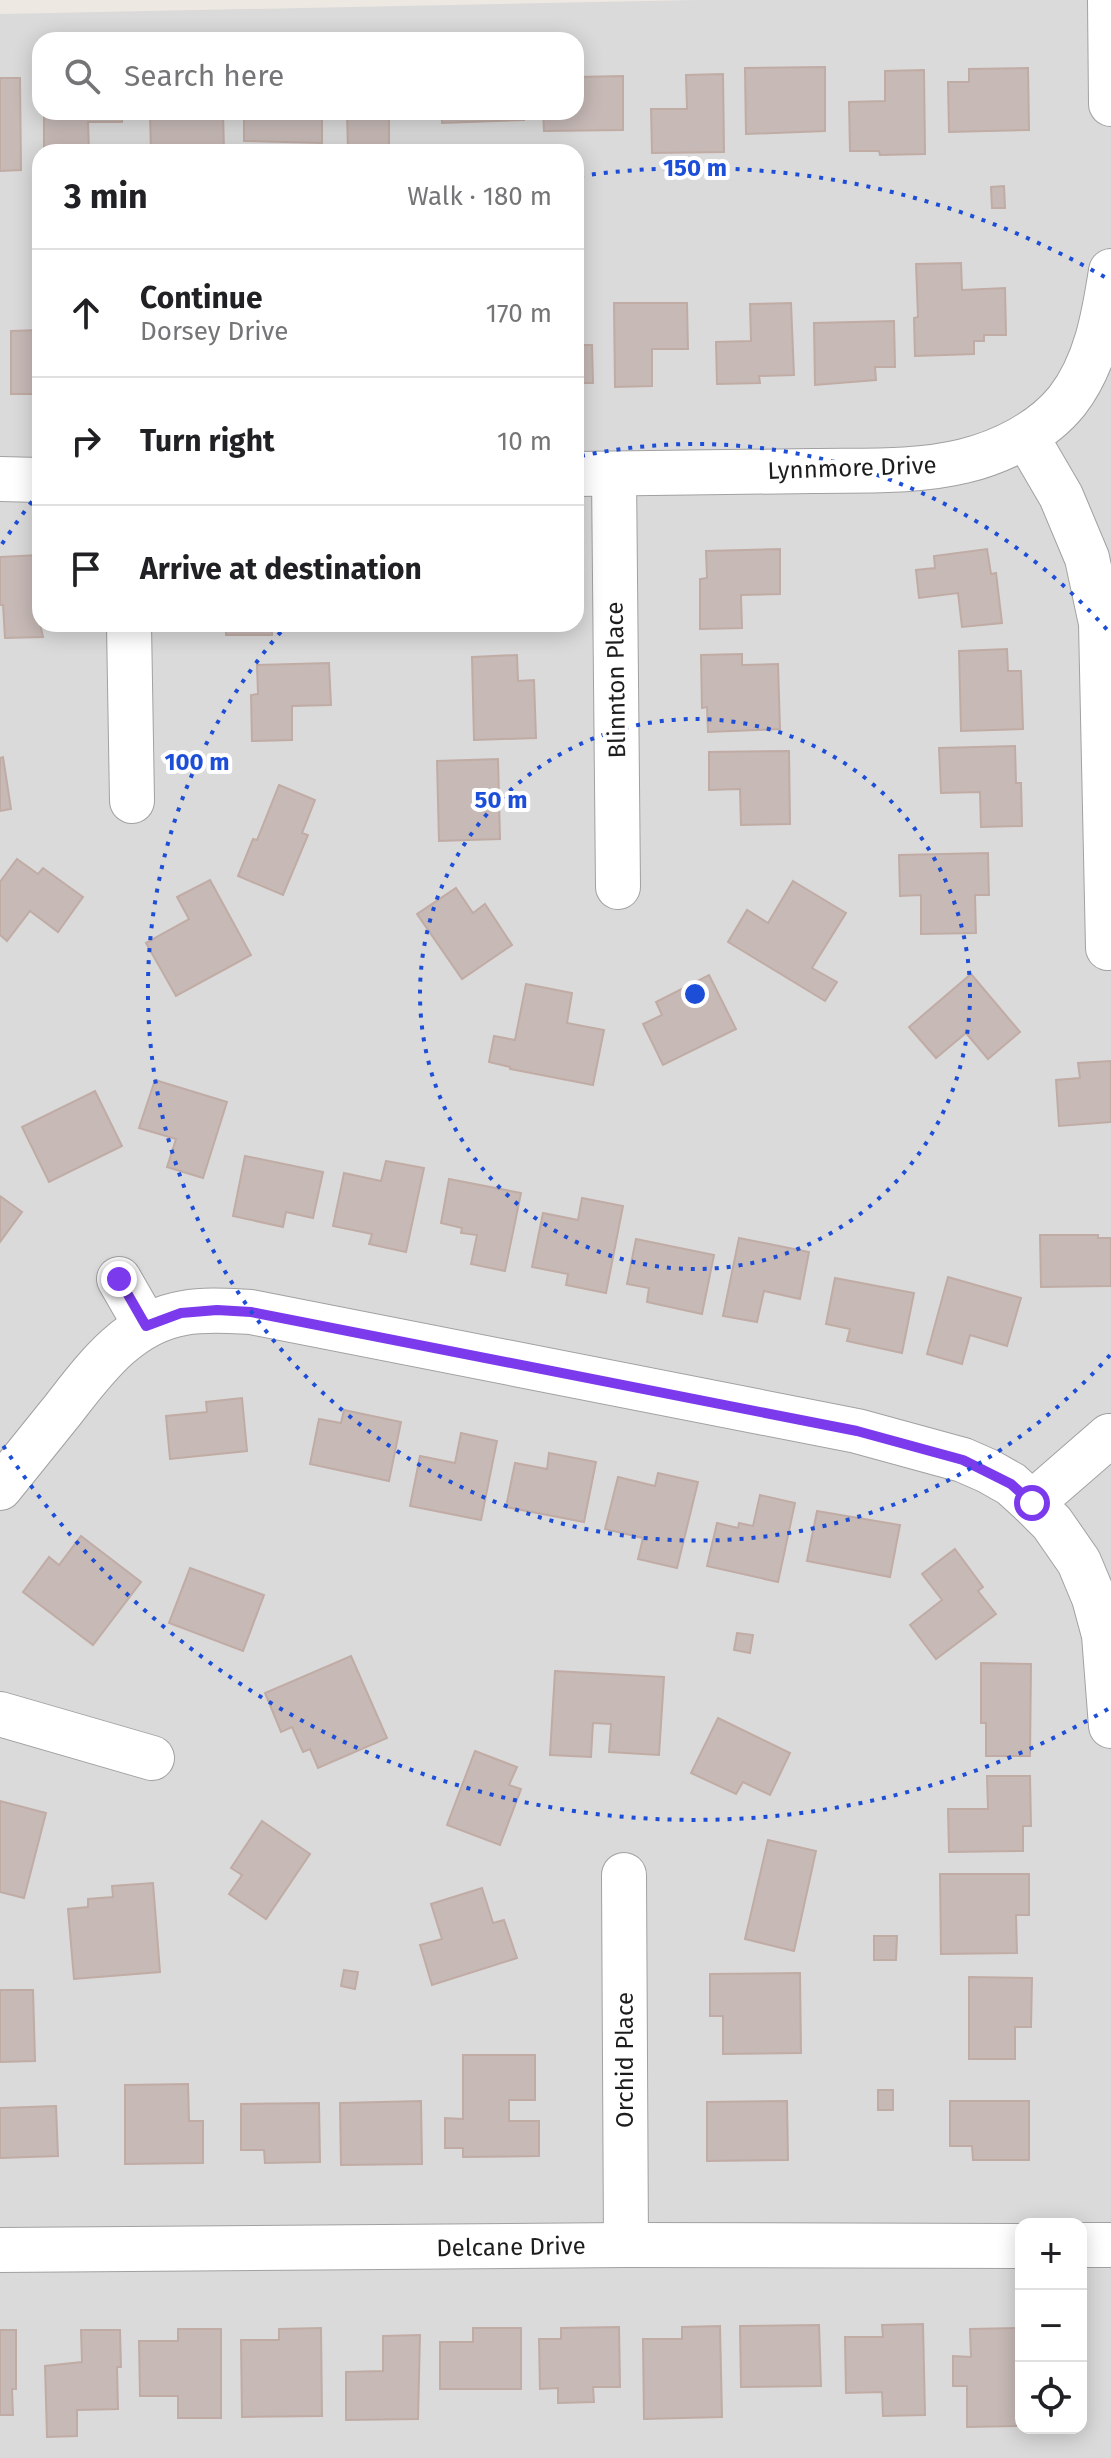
<!DOCTYPE html>
<html lang="en">
<head>
<meta charset="utf-8">
<style>
	body { margin:0; font-family:"Fira Sans",sans-serif; background:#f2f2f2; color:#202124 }
	.controls { position:absolute; right:24px; bottom:24px; display:grid; overflow:hidden; border-radius:16px; box-shadow:0 4px 20px #0003 }
	.controls button { width:72px; height:72px; display:grid; place-items:center; padding:0; border:0; border-bottom:2px solid #e0e0e0; background:#fff; color:#202124; font:40px sans-serif }
	.stop { position:absolute; width:24px; height:24px; margin:-18px; border:6px solid #7c3aed; border-radius:50%; background:#fff }
	.stop.end { background:#7c3aed; border-color:#fff; box-shadow:0 2px 8px #0008 }
	.list { margin:0; padding:0; list-style:none }
	h2 { display:flex; justify-content:space-between; align-items:center; height:104px; margin:0; padding:0 32px; font-size:34px }
	h2 small { font-size:26px; font-weight:400; color:#757577 }
	.list li { display:grid; grid-template-columns:52px 1fr auto; gap:24px; align-items:center; box-sizing:border-box; height:128px; padding:0 32px; border-top:2px solid #e0e0e0 }
	.list b { display:block; font-size:30px; white-space:nowrap }
	.list p { margin:0; font-size:26px; white-space:nowrap; color:#757577 }
	.list em { font-size:26px; font-style:normal; color:#757577 }
	.icon { flex:none; width:44px; height:44px; fill:none; stroke:currentColor; stroke-width:2; stroke-linecap:round; stroke-linejoin:round }
	.map { position:relative; flex:none; width:1111px; height:2458px; overflow:hidden }
	.search { position:absolute; background:#fff; box-shadow:0 4px 20px #0003; left:32px; top:32px; width:552px; height:88px; display:flex; align-items:center; gap:20px; box-sizing:border-box; padding:0 28px; border-radius:24px; color:#757577; font-size:30px }
	.panel { position:absolute; background:#fff; box-shadow:0 4px 20px #0003; left:32px; top:144px; width:552px; height:488px; border-radius:24px }
	.map>svg:first-child { display:block }
	.residential { fill:#dbdada; fill-rule:evenodd }
	.building { fill:#c6b9b6; stroke:#c0aca5; stroke-width:2 }
	.lines { fill:none; stroke-linecap:round; stroke-linejoin:round }
	.minor-casing { stroke:#a1a1a1; stroke-width:46 }
	.minor { stroke:#fff; stroke-width:44 }
	.route { stroke:#7c3aed; stroke-width:10 }
	.ring { fill:none; stroke:#1d4ed8; stroke-width:4; stroke-dasharray:4 8 }
	.labels { text-anchor:middle; dominant-baseline:central; stroke-width:8; stroke-linejoin:round; paint-order:stroke }
	.street-label { font-size:24px; fill:#1d1d1d; stroke:#fff }
	.centre { fill:#1d4ed8; stroke:#fff; stroke-width:4 }
	.ring-label { font-size:24px; text-anchor:middle; font-weight:bold; fill:#1d4ed8; stroke:#fff; stroke-width:8; stroke-linejoin:round; paint-order:stroke }
</style>
</head>
<body>
<div class="map">
<svg width="1111" height="2458" viewBox="0 0 1111 2458">
	<rect width="100%" height="100%" fill="#eee8e2"/>
	<path class="residential" d="M695,0H1111V2458H0V14ZM40,40H576V112H40ZM40,152H576V624H40ZM1021,2224H1081V2428H1021Z"/>
	<g class="building">
		<polygon points="825,67 825,131 746,134 745,68"/>
		<polygon points="1028,68 1029,130 949,132 948,82 969,82 969,69"/>
		<polygon points="924,70 925,154 880,155 879,151 850,151 849,102 885,101 885,71"/>
		<polygon points="723,74 724,152 652,153 651,109 687,109 686,75"/>
		<polygon points="623,76 623,130 544,131 543,112 576,112 576,77"/>
		<polygon points="0,78 20,78 21,170 0,171"/>
		<polygon points="44,112 122,112 122,122 88,122 89,152 44,152"/>
		<polygon points="223,112 224,152 151,152 150,113"/>
		<polygon points="244,112 322,112 322,143 244,141"/>
		<polygon points="347,112 422,112 422,116 389,117 389,152 348,152"/>
		<polygon points="442,112 524,112 524,120 442,123"/>
		<polygon points="1004,186 1005,208 992,208 991,187"/>
		<polygon points="961,263 962,290 1005,288 1006,335 984,335 984,341 974,341 974,354 915,356 914,318 918,317 916,264"/>
		<polygon points="614,303 687,303 688,349 652,349 652,386 615,387"/>
		<polygon points="791,303 794,375 759,376 760,383 717,384 716,342 751,341 750,304"/>
		<polygon points="894,321 895,367 875,367 876,380 815,385 814,323"/>
		<polygon points="40,330 40,394 11,394 11,331"/>
		<polygon points="576,345 592,345 593,383 576,383"/>
		<polygon points="780,549 780,594 741,595 742,628 700,629 700,579 707,578 706,551"/>
		<polygon points="987,549 991,574 996,573 1002,623 962,627 958,593 919,598 916,570 935,568 934,556"/>
		<polygon points="39,555 40,624 43,637 5,638 3,605 0,605 0,557"/>
		<rect x="226" y="624" width="46" height="11"/>
		<polygon points="490,624 530,624 530,628 490,629"/>
		<polygon points="1007,649 1008,671 1021,671 1023,729 961,731 959,651"/>
		<polygon points="742,654 742,665 778,664 780,729 708,732 707,707 702,708 701,655"/>
		<polygon points="517,655 518,681 534,680 536,738 474,740 472,657"/>
		<polygon points="329,663 331,705 292,706 292,740 252,741 251,695 258,694 257,665"/>
		<polygon points="1015,746 1016,783 1021,783 1022,826 981,827 980,792 941,793 939,748"/>
		<polygon points="789,751 790,824 741,825 740,789 709,790 709,752"/>
		<polygon points="3,757 11,809 0,811 0,758"/>
		<polygon points="498,759 500,839 439,841 437,761"/>
		<polygon points="279,785 315,800 302,833 308,835 283,895 238,876 253,839 257,840"/>
		<polygon points="988,853 989,895 975,895 976,933 921,934 921,895 900,896 899,855"/>
		<polygon points="17,859 38,874 43,868 83,897 58,932 30,911 7,941 0,935 0,882"/>
		<polygon points="210,880 251,955 176,996 146,943 189,919 177,897"/>
		<polygon points="793,881 846,913 812,968 837,982 825,1001 728,942 747,910 768,923"/>
		<polygon points="456,888 473,913 485,904 512,945 462,979 417,914"/>
		<polygon points="971,974 1020,1032 988,1059 966,1033 936,1058 909,1027"/>
		<polygon points="709,975 736,1029 663,1065 643,1024 662,1015 656,1002"/>
		<polygon points="526,984 572,993 567,1023 604,1030 593,1085 510,1069 510,1067 489,1062 494,1036 515,1040"/>
		<polygon points="1111,1061 1111,1122 1059,1126 1056,1080 1080,1078 1078,1063"/>
		<polygon points="155,1080 227,1102 203,1178 167,1167 176,1139 139,1128"/>
		<polygon points="95,1091 122,1146 49,1182 22,1127"/>
		<polygon points="245,1156 323,1172 313,1218 286,1212 283,1227 233,1216"/>
		<polygon points="386,1161 424,1168 406,1252 369,1244 372,1234 333,1226 344,1173 381,1181"/>
		<polygon points="449,1179 521,1193 505,1271 471,1264 477,1235 461,1233 462,1228 441,1223"/>
		<polygon points="0,1196 22,1212 0,1242"/>
		<polygon points="582,1198 623,1206 606,1293 566,1285 568,1274 532,1267 543,1213 578,1220"/>
		<polygon points="1040,1235 1098,1235 1098,1238 1111,1238 1111,1286 1041,1287"/>
		<polygon points="739,1238 809,1252 800,1299 764,1291 757,1322 723,1316"/>
		<polygon points="636,1239 714,1255 702,1314 647,1302 649,1288 627,1284"/>
		<polygon points="948,1277 1021,1298 1007,1346 970,1335 962,1364 927,1354"/>
		<polygon points="835,1278 914,1293 902,1353 847,1341 850,1329 826,1324"/>
		<polygon points="242,1398 247,1451 170,1459 166,1416 207,1412 206,1402"/>
		<polygon points="344,1410 401,1422 389,1481 310,1464 319,1419 341,1423"/>
		<polygon points="461,1433 497,1441 481,1520 410,1506 420,1456 455,1463"/>
		<polygon points="549,1453 596,1462 584,1522 506,1507 515,1463 547,1469"/>
		<polygon points="658,1473 698,1482 677,1568 638,1559 643,1538 605,1529 618,1477 655,1486"/>
		<polygon points="760,1495 795,1503 778,1582 707,1566 717,1523 738,1528 739,1523 753,1526"/>
		<polygon points="817,1511 900,1525 890,1577 807,1561"/>
		<polygon points="81,1536 141,1582 93,1645 23,1592 49,1557 59,1565"/>
		<polygon points="955,1549 983,1587 978,1591 996,1614 936,1659 910,1625 942,1600 922,1574"/>
		<polygon points="190,1568 264,1595 243,1651 169,1623"/>
		<polygon points="737,1633 753,1635 750,1653 734,1650"/>
		<polygon points="351,1656 387,1738 318,1768 310,1749 303,1752 292,1727 281,1732 265,1693"/>
		<polygon points="981,1663 1031,1664 1030,1756 986,1756 986,1723 981,1723"/>
		<polygon points="555,1671 664,1677 659,1755 609,1752 611,1724 593,1723 591,1757 550,1755"/>
		<polygon points="718,1718 790,1753 770,1795 743,1782 736,1794 691,1773"/>
		<polygon points="475,1751 517,1767 509,1785 521,1789 500,1845 447,1825"/>
		<polygon points="987,1776 1030,1776 1031,1826 1023,1826 1023,1851 949,1852 948,1809 988,1809"/>
		<polygon points="0,1801 46,1813 24,1898 0,1892"/>
		<polygon points="262,1821 310,1854 266,1919 229,1894 242,1875 231,1868"/>
		<polygon points="768,1840 816,1851 794,1951 745,1939"/>
		<polygon points="940,1874 1029,1874 1029,1915 1016,1915 1017,1953 941,1954"/>
		<polygon points="153,1883 160,1972 74,1979 68,1909 88,1907 88,1899 113,1897 112,1886"/>
		<polygon points="482,1888 493,1923 504,1920 517,1958 432,1985 420,1945 442,1939 431,1904"/>
		<polygon points="874,1936 897,1936 896,1960 874,1960"/>
		<polygon points="344,1970 358,1972 355,1989 341,1986"/>
		<polygon points="800,1973 801,2053 723,2054 723,2016 710,2016 710,1974"/>
		<polygon points="969,1977 1032,1978 1031,2027 1015,2027 1015,2059 969,2059"/>
		<polygon points="0,1990 33,1990 35,2061 0,2062"/>
		<polygon points="463,2055 535,2055 535,2100 509,2100 509,2121 539,2121 539,2156 463,2157 463,2148 445,2148 445,2118 463,2119"/>
		<polygon points="188,2084 189,2121 203,2121 203,2163 125,2164 125,2085"/>
		<rect x="878" y="2090" width="15" height="20"/>
		<polygon points="421,2101 422,2164 341,2165 340,2103"/>
		<polygon points="787,2101 788,2160 707,2161 707,2102"/>
		<polygon points="950,2101 1029,2101 1029,2160 973,2160 972,2146 950,2146"/>
		<polygon points="319,2103 320,2162 265,2163 264,2150 241,2150 241,2104"/>
		<polygon points="56,2106 58,2156 0,2158 0,2108"/>
		<polygon points="923,2324 925,2415 883,2416 882,2392 846,2393 845,2337 883,2337 882,2325"/>
		<polygon points="819,2325 821,2386 741,2387 740,2326"/>
		<polygon points="720,2326 722,2417 644,2419 643,2339 682,2339 682,2327"/>
		<polygon points="619,2327 620,2387 593,2387 594,2402 558,2403 558,2388 540,2389 539,2339 561,2339 561,2328"/>
		<polygon points="321,2328 322,2416 242,2417 241,2340 279,2340 279,2329"/>
		<polygon points="473,2328 521,2328 521,2389 440,2389 440,2342 473,2342"/>
		<polygon points="1021,2328 1021,2426 967,2427 967,2386 953,2386 953,2356 971,2357 970,2329"/>
		<polygon points="178,2329 221,2329 221,2418 178,2418 178,2396 140,2396 139,2341 178,2341"/>
		<polygon points="0,2330 16,2330 16,2389 12,2389 13,2415 0,2415"/>
		<polygon points="81,2330 120,2330 121,2367 117,2367 118,2409 77,2410 77,2436 47,2437 45,2366 82,2362"/>
		<polygon points="420,2335 418,2419 346,2420 346,2372 383,2371 383,2336"/>
	</g>
	<g class="lines">
		<defs>
			<g id="minor">
				<polyline points="1110,0 1111,104"/>
				<polyline points="1026,436 1061,496 1087,558 1101,623 1108,948"/>
				<path d="M576,474C655,473 734,472 813,471C863,470 915,473 964,461C1001,452 1042,432 1067,401C1096,364 1104,316 1111,271"/>
				<polyline points="614,474 618,887"/>
				<polyline points="0,479 40,480"/>
				<polyline points="129,624 132,801"/>
				<polyline points="119,1279 146,1326"/>
				<path d="M0,1488C21,1462 41,1437 62,1411C94,1370 128,1322 184,1313C206,1309 229,1311 251,1312L857,1431L963,1460L988,1471L1011,1484L1032,1503L1052,1523L1079,1562L1094,1598L1104,1635L1111,1726"/>
				<polyline points="1032,1503 1109,1436"/>
				<polyline points="0,1714 152,1758"/>
				<polyline points="624,1875 626,2245"/>
				<polyline points="1081,2245 1111,2245"/>
				<polyline points="0,2250 626,2245 1021,2246"/>
			</g>
		</defs>
		<use href="#minor" class="minor-casing"/>
		<use href="#minor" class="minor"/>
	</g>
	<g class="lines">
		<polyline class="route" points="119,1279 146,1326 181,1313 217,1310 251,1312 857,1431 963,1460 1011,1484 1032,1503"/>
	</g>
	<g class="ring">
		<circle cx="695" cy="994" r="275"/>
		<path d="M1110 1355A550 550 0 1 1 286 626M581 456A550 550 0 0 1 1110 633"/>
		<path d="M1108 1709A826 826 0 0 1 2 1444M2 544A826 826 0 0 1 40 491M580 176A826 826 0 0 1 1108 279"/>
	</g>
	<g class="labels">
		<g class="street-label">
			<text transform="translate(852 468) rotate(-2)">Lynnmore Drive</text>
			<text transform="translate(616 680) rotate(-91)">Blinnton Place</text>
			<text transform="translate(625 2060) rotate(-90)">Orchid Place</text>
			<text transform="translate(511 2247) rotate(-1)">Delcane Drive</text>
		</g>
	</g>
	<circle cx="695" cy="994" r="12" class="centre"/>
	<g class="ring-label">
		<text x="695" y="176">150 m</text>
		<text x="197" y="770">100 m</text>
		<text x="501" y="808">50 m</text>
	</g>
</svg>
<div class="controls">
<button>+</button>
<button>−</button>
<button><svg class="icon" aria-label="locate" viewBox="0 0 24 24"><circle cx="12" cy="12" r="6"/><path d="M12 2v4M12 18v4M2 12h4M18 12h4"/></svg></button>
</div>
<div class="stop" style="left:1032px;top:1503px"></div>
<div class="stop end" style="left:119px;top:1279px"></div>
<div class="search"><svg class="icon" aria-label="search" viewBox="0 0 24 24"><circle cx="10" cy="10" r="6"/><path d="M15 15l6 6"/></svg>Search here</div>
<section class="panel">
<h2>3 min<small>Walk · 180 m</small></h2>
<ul class="list">
<li><svg class="icon" aria-label="ahead" viewBox="0 0 24 24"><path d="M12 20V5M6 11l6-6 6 6"/></svg><div><b>Continue</b><p>Dorsey Drive</p></div><em>170 m</em></li>
<li><svg class="icon" aria-label="right" viewBox="0 0 24 24"><path d="M7 20v-9h11M14 6l5 5-5 5"/></svg><div><b>Turn right</b></div><em>10 m</em></li>
<li><svg class="icon" aria-label="arrive" viewBox="0 0 24 24"><path d="M6 21V4h12l-3 4 3 4H6"/></svg><div><b>Arrive at destination</b></div></li>
</ul>
</section>
</div>
</body>
</html>
